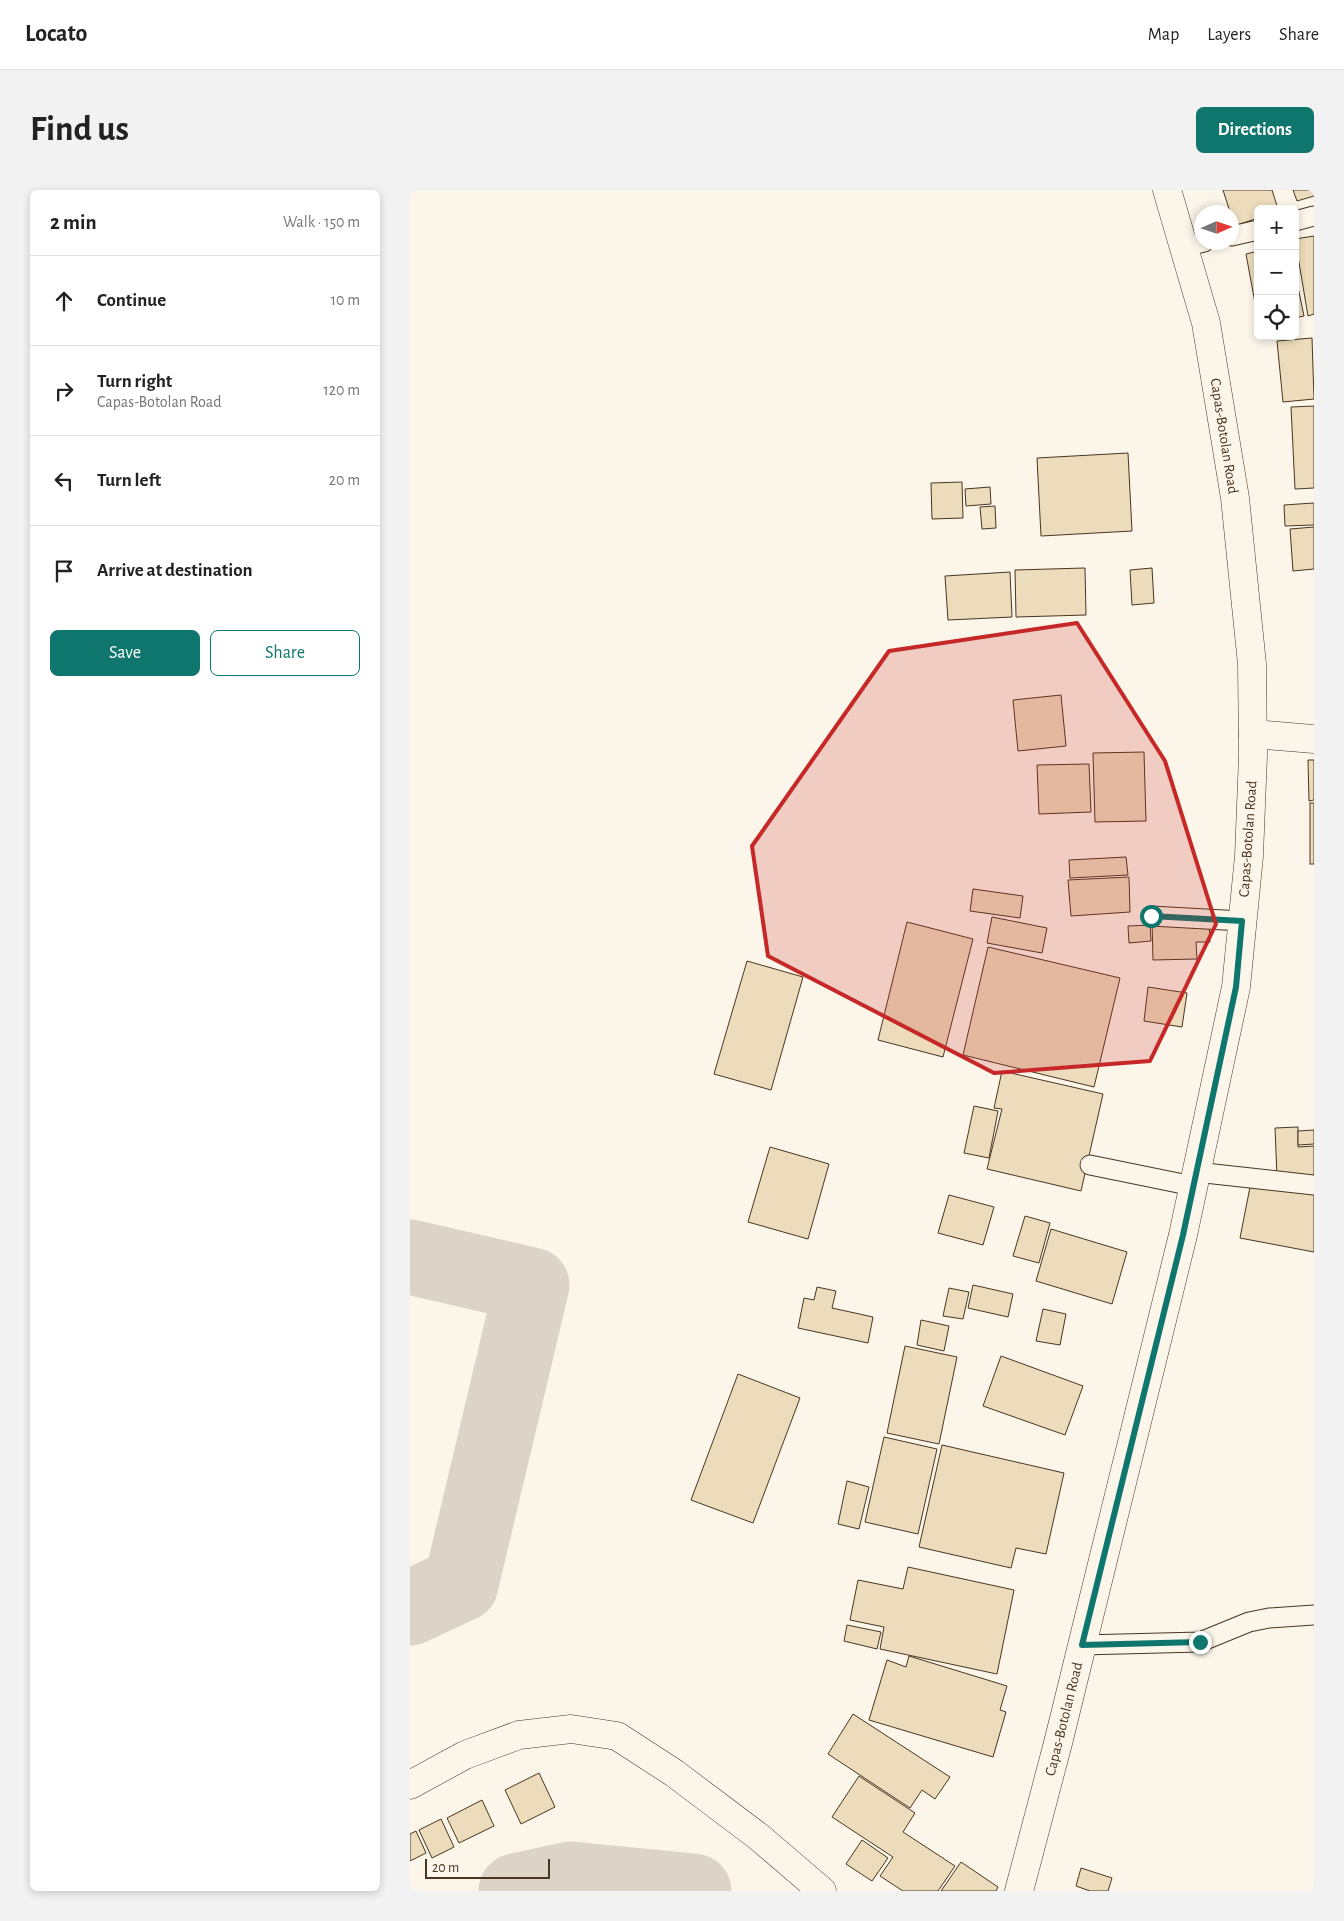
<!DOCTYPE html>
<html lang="en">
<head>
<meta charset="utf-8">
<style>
	body { margin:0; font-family:"Alegreya Sans",sans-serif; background:#f2f2f2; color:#222 }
	.controls { position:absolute; right:15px; top:15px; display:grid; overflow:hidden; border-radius:8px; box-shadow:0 2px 8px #0003 }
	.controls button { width:45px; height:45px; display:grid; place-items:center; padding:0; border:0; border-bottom:1px solid #e0e0e0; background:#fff; color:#222; font:25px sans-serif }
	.compass { position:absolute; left:784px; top:15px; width:45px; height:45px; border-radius:50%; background:#fff; box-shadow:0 2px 8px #0003; rotate:87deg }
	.scale { position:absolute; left:15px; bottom:12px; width:125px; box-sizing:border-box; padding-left:5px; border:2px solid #4a3520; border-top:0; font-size:14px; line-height:18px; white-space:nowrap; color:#4a3520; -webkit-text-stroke:4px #fbf6e9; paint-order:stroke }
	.stop { position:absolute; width:15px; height:15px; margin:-11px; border:4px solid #0f766e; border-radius:50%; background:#fff }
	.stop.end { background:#0f766e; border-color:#fff; box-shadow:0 1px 5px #0008 }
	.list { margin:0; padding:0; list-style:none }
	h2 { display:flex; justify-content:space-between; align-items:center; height:65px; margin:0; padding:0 20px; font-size:21px }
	h2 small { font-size:16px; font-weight:400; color:#767676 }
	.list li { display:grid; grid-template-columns:32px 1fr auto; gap:15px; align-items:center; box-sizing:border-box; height:90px; padding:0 20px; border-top:1px solid #e0e0e0 }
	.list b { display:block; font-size:19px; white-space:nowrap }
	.list p { margin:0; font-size:16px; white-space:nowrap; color:#767676 }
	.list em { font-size:16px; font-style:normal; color:#767676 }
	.actions { display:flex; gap:10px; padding:15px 20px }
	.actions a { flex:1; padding:11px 0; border:1px solid #0f766e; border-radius:8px; text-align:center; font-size:18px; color:#0f766e }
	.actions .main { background:#0f766e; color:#fff }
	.icon { flex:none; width:28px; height:28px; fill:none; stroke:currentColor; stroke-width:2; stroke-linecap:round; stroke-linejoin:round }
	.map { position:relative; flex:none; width:904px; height:1701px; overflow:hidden; border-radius:8px }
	header { display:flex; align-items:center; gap:30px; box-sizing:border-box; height:70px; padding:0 25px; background:#fff; border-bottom:1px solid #e0e0e0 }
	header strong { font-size:24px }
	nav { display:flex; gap:28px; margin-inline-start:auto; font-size:18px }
	.intro { display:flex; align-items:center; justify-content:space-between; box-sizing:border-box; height:120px; padding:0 30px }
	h1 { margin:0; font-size:35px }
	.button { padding:12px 22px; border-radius:8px; background:#0f766e; color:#fff; font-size:18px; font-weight:700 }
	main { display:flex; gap:30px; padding:0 30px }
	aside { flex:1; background:#fff; border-radius:8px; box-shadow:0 2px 8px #0003 }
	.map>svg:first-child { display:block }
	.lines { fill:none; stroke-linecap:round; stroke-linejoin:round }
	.river { stroke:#dcd4c6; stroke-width:75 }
	.building { fill:#ecdcbc; stroke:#4a3520 }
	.service-casing { stroke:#4a3520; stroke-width:21 }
	.minor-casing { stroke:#4a3520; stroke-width:29 }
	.tertiary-casing { stroke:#4a3520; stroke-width:29 }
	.primary-casing { stroke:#4a3520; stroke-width:29 }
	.service { stroke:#fbf6e9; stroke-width:19 }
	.minor { stroke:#fbf6e9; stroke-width:28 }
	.tertiary { stroke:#fbf6e9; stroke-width:28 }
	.primary { stroke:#fbf6e9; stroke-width:28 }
	.route { stroke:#0f766e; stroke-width:6 }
	.marked { fill:#c62828; fill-opacity:0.2; stroke:#c62828; stroke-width:4; stroke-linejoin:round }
	.labels { text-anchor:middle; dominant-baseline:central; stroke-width:4; stroke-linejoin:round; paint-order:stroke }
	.street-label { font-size:15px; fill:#4a3520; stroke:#fbf6e9 }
</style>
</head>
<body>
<header>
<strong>Locato</strong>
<nav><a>Map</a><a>Layers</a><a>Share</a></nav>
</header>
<div class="intro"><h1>Find us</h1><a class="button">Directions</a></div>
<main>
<aside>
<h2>2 min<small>Walk · 150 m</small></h2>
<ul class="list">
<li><svg class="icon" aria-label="ahead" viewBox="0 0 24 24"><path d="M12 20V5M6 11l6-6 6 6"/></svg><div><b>Continue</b></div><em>10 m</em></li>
<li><svg class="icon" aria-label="right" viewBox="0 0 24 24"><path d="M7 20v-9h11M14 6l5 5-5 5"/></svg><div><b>Turn right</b><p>Capas-Botolan Road</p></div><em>120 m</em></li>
<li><svg class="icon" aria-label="left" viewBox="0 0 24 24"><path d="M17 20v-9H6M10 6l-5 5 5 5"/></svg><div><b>Turn left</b></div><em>20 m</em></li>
<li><svg class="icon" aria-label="arrive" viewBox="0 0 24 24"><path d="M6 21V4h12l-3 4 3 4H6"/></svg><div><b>Arrive at destination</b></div></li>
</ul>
<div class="actions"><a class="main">Save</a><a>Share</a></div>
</aside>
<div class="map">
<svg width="904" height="1701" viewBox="0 0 904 1701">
	<rect width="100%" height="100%" fill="#fbf6e9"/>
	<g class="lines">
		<g class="river">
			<polyline points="0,1067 122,1095 51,1394 0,1418"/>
			<polyline points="106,1701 161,1689 284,1701"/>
		</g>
	</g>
	<g class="building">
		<polygon points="813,0 862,0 868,19 848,19 848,28 824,36 822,22 820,22"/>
		<polygon points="883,0 904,0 904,6 887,11"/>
		<polygon points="904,46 904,124 898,126 885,49"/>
		<polygon points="848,61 848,129 836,64"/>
		<polygon points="885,83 894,126 885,128"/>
		<polygon points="902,148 904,209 873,212 867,151"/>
		<polygon points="904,216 904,298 885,299 881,217"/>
		<polygon points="718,263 722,341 631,346 627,268"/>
		<polygon points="552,292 553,328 522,329 521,293"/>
		<polygon points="580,297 581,314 556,316 555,299"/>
		<polygon points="904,313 904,335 875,336 874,315"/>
		<polygon points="585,316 586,338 572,339 570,317"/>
		<polygon points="904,337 904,379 883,381 880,339"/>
		<polygon points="675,378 676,425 606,427 605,380"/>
		<polygon points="742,378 744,413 722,415 720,380"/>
		<polygon points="600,382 602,427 538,430 535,386"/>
		<polygon points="651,505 656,556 608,561 603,510"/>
		<polygon points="734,562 736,631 685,632 683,563"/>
		<polygon points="898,570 904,570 904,610 899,611"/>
		<polygon points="679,574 681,622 629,624 627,575"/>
		<rect x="900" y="613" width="4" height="61"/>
		<polygon points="716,667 718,685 660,688 659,670"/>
		<polygon points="719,687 720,722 661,726 658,690"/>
		<polygon points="563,699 613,706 610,728 560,721"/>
		<polygon points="582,727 637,738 632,763 577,753"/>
		<polygon points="497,732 563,749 533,867 468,850"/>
		<polygon points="742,732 799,732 800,752 786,752 787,769 743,770"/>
		<polygon points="740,735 741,751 719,753 718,736"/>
		<polygon points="578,757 710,788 684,897 553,865"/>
		<polygon points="337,771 393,787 361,900 304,884"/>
		<polygon points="738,797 777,803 772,837 734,831"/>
		<polygon points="592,881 693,904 671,1001 577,979 592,919 584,918"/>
		<polygon points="564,916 588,921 579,968 554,963"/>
		<polygon points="888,937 888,957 904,956 904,985 867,987 865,938"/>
		<polygon points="904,940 904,954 888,955 888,941"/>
		<polygon points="360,957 419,974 398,1049 338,1032"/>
		<polygon points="841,992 904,1004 904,1062 830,1048"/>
		<polygon points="539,1005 584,1017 573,1055 528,1043"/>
		<polygon points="615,1026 640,1033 629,1073 603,1066"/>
		<polygon points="641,1039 717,1062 702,1114 626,1091"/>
		<polygon points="563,1095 603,1104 598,1127 558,1118"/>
		<polygon points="407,1097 426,1101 422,1118 463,1127 458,1153 388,1138 394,1108 404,1110"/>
		<polygon points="539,1098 559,1102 553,1129 533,1126"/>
		<polygon points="633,1119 656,1124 650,1155 626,1151"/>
		<polygon points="511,1130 539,1136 534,1161 507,1155"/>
		<polygon points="495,1156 547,1167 529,1254 477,1243"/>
		<polygon points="591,1166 673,1196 655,1245 573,1216"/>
		<polygon points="328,1184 390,1208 343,1333 281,1310"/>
		<polygon points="474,1247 527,1259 508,1344 455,1332"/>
		<polygon points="532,1255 654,1283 636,1364 606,1358 601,1378 509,1357"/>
		<polygon points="437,1291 459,1297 449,1339 428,1334"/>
		<polygon points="498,1377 604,1400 587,1484 470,1459 474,1437 440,1430 448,1390 493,1399"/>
		<polygon points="437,1435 471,1442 467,1459 434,1451"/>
		<polygon points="499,1466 597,1496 590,1520 596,1522 583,1567 459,1530 477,1470 496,1477"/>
		<polygon points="443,1524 540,1587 525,1609 512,1600 500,1618 418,1564"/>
		<polygon points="129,1583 145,1617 111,1634 95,1600"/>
		<polygon points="449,1586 505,1623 493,1642 545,1676 528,1701 493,1701 470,1686 483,1667 422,1627"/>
		<polygon points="72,1610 84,1636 49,1653 37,1628"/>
		<polygon points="31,1629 44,1657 22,1668 9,1640"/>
		<polygon points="6,1641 16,1663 0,1671 0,1644"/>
		<polygon points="452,1650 478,1668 462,1691 436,1674"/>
		<polygon points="551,1672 588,1697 586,1701 531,1701"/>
		<polygon points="671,1678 702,1688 698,1701 680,1701 666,1696"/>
	</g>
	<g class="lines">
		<defs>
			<g id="service">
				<polyline points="885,31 904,26"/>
				<polyline points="822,46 848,40"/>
				<polyline points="774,57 794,52"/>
				<polyline points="741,726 832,731"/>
				<polyline points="680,975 783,996"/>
				<polyline points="786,982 904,995"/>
				<polyline points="672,1455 790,1452 839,1432 859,1428 904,1425"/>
			</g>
			<polyline id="minor" points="843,544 904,549"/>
			<polyline id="tertiary" points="0,1595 55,1565 109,1545 161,1539 207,1546 264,1583 349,1647 412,1701"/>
			<polyline id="primary" points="609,1701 648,1553 773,1045 826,797 839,666 843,565 842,474 825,308 796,133 757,0"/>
		</defs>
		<use href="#service" class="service-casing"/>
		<use href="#minor" class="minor-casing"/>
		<use href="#tertiary" class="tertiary-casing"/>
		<use href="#primary" class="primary-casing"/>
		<use href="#service" class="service"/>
		<use href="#minor" class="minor"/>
		<use href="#tertiary" class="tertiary"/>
		<use href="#primary" class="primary"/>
	</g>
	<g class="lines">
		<polyline class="route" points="741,726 832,731 826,797 773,1045 672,1455 790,1452"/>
	</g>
	<path class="marked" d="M667,433L755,571L806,734L740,871L584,883L358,766L342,656L479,461Z"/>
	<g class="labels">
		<g class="street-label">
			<text transform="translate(814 246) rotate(81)">Capas-Botolan Road</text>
			<text transform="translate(838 649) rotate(-86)">Capas-Botolan Road</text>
			<text transform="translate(654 1529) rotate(-76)">Capas-Botolan Road</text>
		</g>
	</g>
</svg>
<div class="controls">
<button>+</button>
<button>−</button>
<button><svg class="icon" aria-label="locate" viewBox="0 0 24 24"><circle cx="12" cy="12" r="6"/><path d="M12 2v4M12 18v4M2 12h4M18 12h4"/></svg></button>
</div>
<svg class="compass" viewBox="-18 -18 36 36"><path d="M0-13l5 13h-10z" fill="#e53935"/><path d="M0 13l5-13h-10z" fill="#767676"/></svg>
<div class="scale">20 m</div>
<div class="stop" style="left:741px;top:726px"></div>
<div class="stop end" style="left:790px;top:1452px"></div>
</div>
</main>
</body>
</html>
